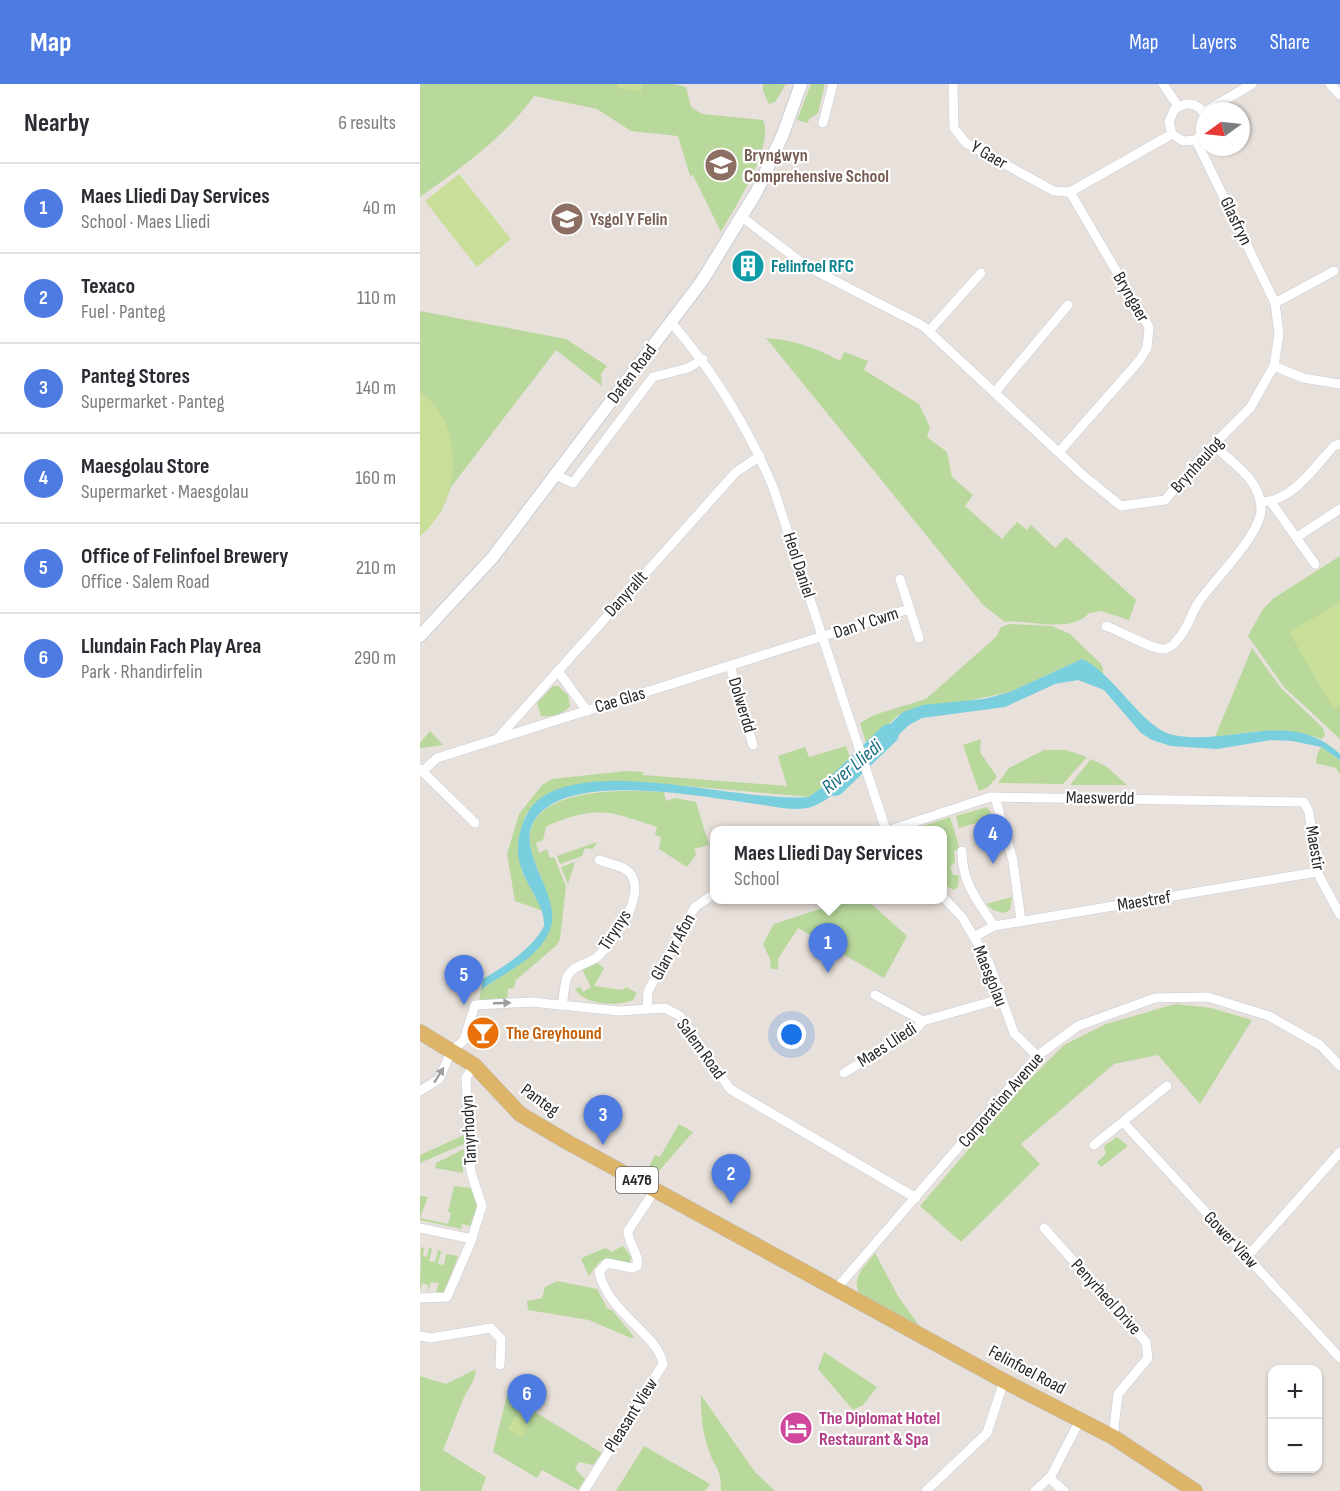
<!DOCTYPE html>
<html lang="en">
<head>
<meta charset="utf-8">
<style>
	body { margin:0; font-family:"Sofia Sans Condensed",sans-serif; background:#f2f2f3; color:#2b2b33 }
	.controls { position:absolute; right:18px; bottom:18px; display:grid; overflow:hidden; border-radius:12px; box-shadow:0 2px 4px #0004 }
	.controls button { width:54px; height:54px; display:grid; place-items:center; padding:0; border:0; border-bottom:2px solid #e1e1e2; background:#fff; color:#2b2b33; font:30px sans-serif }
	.compass { position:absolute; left:776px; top:18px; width:54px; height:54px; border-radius:50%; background:#fff; box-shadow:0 2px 4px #0004; rotate:255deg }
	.you { position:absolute; left:372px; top:951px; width:21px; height:21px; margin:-15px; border:4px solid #fff; border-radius:50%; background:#1a73e8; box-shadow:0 0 0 9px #1a73e833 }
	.badge { display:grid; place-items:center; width:39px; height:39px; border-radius:50%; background:#4d7be2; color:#fff; font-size:20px; font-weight:700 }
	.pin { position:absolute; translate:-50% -50px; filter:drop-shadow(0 2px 3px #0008) }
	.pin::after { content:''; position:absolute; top:32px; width:21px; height:18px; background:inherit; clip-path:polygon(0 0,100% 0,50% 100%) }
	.popup { position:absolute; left:290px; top:742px; width:237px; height:78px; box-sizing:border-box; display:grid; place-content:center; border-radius:12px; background:#fff; filter:drop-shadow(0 2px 4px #0005); font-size:20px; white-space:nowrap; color:#7c7c81 }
	.popup b { font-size:22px; color:#2b2b33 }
	.popup::after { content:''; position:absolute; left:50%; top:100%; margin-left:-12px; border:12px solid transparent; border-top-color:#fff }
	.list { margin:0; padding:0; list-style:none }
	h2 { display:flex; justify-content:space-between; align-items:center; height:78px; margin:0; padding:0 24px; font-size:26px }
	h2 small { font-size:20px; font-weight:400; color:#7c7c81 }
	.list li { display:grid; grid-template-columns:39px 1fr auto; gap:18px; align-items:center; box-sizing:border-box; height:90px; padding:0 24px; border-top:2px solid #e1e1e2 }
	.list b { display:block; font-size:22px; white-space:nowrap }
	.list p { margin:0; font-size:20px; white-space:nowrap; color:#7c7c81 }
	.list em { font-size:20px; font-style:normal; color:#7c7c81 }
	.map { position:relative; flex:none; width:920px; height:1407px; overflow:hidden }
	header { display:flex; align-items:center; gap:36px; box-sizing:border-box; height:84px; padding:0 30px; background:#4d7be2; color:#fff }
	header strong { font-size:28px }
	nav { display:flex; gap:33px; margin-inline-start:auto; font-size:21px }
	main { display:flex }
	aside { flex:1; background:#fff }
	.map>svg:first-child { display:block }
	.green { fill:#b8d89c }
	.pitch { fill:#c9de99 }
	.water { fill:#79cfde }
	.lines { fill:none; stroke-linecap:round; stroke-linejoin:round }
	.river { stroke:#79cfde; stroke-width:20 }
	.minor-casing { stroke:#c8cdd7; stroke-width:10 }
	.tertiary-casing { stroke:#c8cdd7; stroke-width:14 }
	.primary-casing { stroke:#bebebe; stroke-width:16 }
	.minor { stroke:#fff; stroke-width:9 }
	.tertiary { stroke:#fff; stroke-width:12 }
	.primary { stroke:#deb469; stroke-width:15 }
	.oneway { fill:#9e9e9e }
	.labels { text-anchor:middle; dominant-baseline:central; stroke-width:4.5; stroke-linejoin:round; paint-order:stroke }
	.shield { fill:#fff; stroke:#686868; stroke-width:1.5 }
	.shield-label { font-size:16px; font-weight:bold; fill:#272727 }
	.education-label { font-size:18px; font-weight:bold; fill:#785e54; stroke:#fff; text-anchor:start }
	.street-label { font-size:18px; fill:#272727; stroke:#fff }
	.culture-label { font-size:18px; font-weight:bold; fill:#0d838f; stroke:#fff; text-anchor:start }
	.food-label { font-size:18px; font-weight:bold; fill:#c56008; stroke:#fff; text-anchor:start }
	.hotel-label { font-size:18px; font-weight:bold; fill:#b23c85; stroke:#fff; text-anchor:start }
	.water-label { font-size:20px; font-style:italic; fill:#1d6d84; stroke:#fff }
</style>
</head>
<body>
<header>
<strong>Map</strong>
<nav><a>Map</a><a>Layers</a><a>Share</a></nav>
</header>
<main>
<aside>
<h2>Nearby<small>6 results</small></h2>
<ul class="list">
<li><span class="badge">1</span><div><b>Maes Lliedi Day Services</b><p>School · Maes Lliedi</p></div><em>40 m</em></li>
<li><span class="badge">2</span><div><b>Texaco</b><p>Fuel · Panteg</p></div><em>110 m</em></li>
<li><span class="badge">3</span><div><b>Panteg Stores</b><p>Supermarket · Panteg</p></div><em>140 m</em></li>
<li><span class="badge">4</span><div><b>Maesgolau Store</b><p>Supermarket · Maesgolau</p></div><em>160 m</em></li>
<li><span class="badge">5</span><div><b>Office of Felinfoel Brewery</b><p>Office · Salem Road</p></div><em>210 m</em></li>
<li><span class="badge">6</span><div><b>Llundain Fach Play Area</b><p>Park · Rhandirfelin</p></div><em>290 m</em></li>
</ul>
</aside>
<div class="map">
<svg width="920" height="1407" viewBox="0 0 920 1407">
	<rect width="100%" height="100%" fill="#e8e0da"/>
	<g class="green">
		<path d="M0,0H253L266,3L271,23L282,30L343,36C355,61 314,125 301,148L273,91L270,92L258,52L211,47L177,25L114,12C84,54 42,83 0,113Z"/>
		<polygon points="343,0 366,0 355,18 349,20 343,7"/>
		<polygon points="391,0 405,0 398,29 389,35 388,39 377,36"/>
		<polygon points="0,227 146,255 187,282 181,290 182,302 136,266 31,403 22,426 0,452"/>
		<path d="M346,254C374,256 394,263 420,277L424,268L448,277L444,286L499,320L510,343L507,353L527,368L532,393L553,411L545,422L582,455L597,438L607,446L611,441L635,464L646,453L716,516L709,536L681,527L669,529C652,550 609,535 585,538L563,521Z"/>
		<polygon points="920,472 920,655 864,603 828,552 843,525 854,514"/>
		<polygon points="590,540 632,542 650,550 680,579 683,584 683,591 662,575 590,608 477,632 447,662 440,639 454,631 506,615 577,552 581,543"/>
		<path d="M832,564L861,604L903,644L905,651L902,655C860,642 838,647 795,653Z"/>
		<path d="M133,602H138L148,611L150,622C145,629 130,634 121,632L117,619Z"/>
		<polygon points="10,647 23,661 0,664 0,659"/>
		<polygon points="561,655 560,668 577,693 568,703 559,707 543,661"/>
		<polygon points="426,662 431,677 427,685 389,713 267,702 166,700 128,709 106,730 98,760 102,788 123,827 95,817 87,770 99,730 122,701 132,695 206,687 223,688 223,691 367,702 358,672 385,663 389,673"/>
		<polygon points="901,663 920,676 920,690 916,684 896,679 897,671"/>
		<polygon points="624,666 646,666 667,673 643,700 578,699 589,684"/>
		<polygon points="671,675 687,683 707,701 650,701"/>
		<path d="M244,708L246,717L255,714L276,718L289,761L274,765L276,771L267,783L239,765L241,753L235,751L237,743C187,727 179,721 129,741L126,743L123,756L116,759L119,769L127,765L130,774L134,773L146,802L140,855L137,861L96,896L94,904L88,905L87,916L59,917L61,906L108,874L130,846C128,830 127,811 122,796C118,784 111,773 110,761C104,701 206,706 244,708Z"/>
		<polygon points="567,723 574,734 539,744 536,732"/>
		<polygon points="530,733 540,765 534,767 535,778 530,783 533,791 539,791 538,803 534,806 522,800 522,746 492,746"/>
		<polygon points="177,758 173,765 165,764 162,772 140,780 137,772"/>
		<polygon points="155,778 148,800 141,783"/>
		<polygon points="592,813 590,826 584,829 573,826 566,820"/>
		<polygon points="427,816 447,816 487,852 464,894 378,844 358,875 358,885 351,885 350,875 343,860 354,840"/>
		<path d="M175,878L184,884L174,902L203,906L206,903L217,909L213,916C197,923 164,921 155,905L160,903L163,908L171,903L162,885Z"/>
		<polygon points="755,920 791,924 832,936 780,1020 738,971 694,980 601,1060 620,1080 541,1158 500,1122 602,1003 644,961 686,940"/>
		<polygon points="259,1040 273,1048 231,1096 224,1092 235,1071 240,1073"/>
		<polygon points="44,1051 44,1060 0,1079 0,1071"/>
		<polygon points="697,1053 708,1062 681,1083 677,1078 686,1070 684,1062"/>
		<polygon points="44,1065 43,1089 15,1084 16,1079"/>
		<polygon points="34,1102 50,1104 58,1120 50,1142 42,1140 41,1145 0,1136 0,1112 8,1113 0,1134 28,1140 31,1129 28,1128"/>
		<path d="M203,1162L211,1173L210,1178C185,1180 187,1164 169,1192L161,1175C163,1173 182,1165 186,1164L191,1168Z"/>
		<polygon points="1,1163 4,1164 3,1172 7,1173 9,1164 12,1165 9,1177 15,1178 18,1166 21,1167 18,1180 24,1181 26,1170 38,1172 24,1209 16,1208 19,1199 11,1198 8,1208 8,1201 2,1199 0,1207"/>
		<path d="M455,1169L478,1212L500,1243L440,1211C430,1194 445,1182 455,1169Z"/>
		<polygon points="137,1197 177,1205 187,1224 193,1227 214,1253 211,1254 169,1236 108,1226 107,1217 122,1214 125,1203"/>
		<polygon points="404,1268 457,1303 443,1321 433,1326 398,1285"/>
		<polygon points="56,1285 54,1295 44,1313 23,1366 66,1393 61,1407 0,1407 0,1292 26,1300"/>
		<polygon points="87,1311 182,1369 173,1381 159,1378 155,1385 165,1395 158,1406 122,1386 117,1394 73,1368"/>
		<path d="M281,1311L335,1388L355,1407H301C301,1382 295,1386 288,1364C282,1347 281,1329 281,1311Z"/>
		<polygon points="224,1362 290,1400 285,1407 196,1407"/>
	</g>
	<g class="pitch">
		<polygon points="198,0 222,0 221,8 197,4"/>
		<polygon points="39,90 91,155 57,183 5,117"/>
		<path d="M0,308C47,341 41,419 0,452Z"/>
		<polygon points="920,518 920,622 914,626 869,548"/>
		<polygon points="96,1332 109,1339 102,1353 88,1345"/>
	</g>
	<g class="water">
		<path d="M662,575C693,588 723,645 753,651C811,663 870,623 920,670V676L901,663L872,657L851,656L797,665L751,662L732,656L721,649L684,606L658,596L635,600L585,623L502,634L489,641L452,676L447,662L483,628L503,621L564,615L590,608Z"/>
		<path d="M431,677L435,692C422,704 408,717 391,723C375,728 352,722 336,720C284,713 175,692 129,722C77,756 148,808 129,848C116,877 84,888 61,906L63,895C84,883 113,864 124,842C126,817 95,793 98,761C99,746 106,726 118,716C174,672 321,719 389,713L427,685Z"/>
	</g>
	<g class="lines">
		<polyline class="river" points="415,702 469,650"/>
		<defs>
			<g id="minor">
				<polyline points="533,0 534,44 546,59 634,107 650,108"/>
				<polyline points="743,0 758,22"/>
				<polyline points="910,0 920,11"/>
				<polyline points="786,27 832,0"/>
				<path d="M785,31C777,18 766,17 754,26L749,38L752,50L763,57L776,56L785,46"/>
				<polyline points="403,39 413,0"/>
				<polyline points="650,108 752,50"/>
				<polyline points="322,133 386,182 503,242 664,392 701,422 745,416 793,361 830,324 854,282 859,250 855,219 776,56"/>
				<polyline points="855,219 914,187"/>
				<path d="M250,237C294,288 327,341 353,403L466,746"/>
				<polyline points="509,247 561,189"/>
				<polyline points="854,282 883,294 920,300"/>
				<polyline points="575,308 648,221"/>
				<polyline points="639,368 719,277 727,264 729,243 650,108"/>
				<polyline points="134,390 153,399 233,293 268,284 283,275"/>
				<path d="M840,418C873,418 894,383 914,362L920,360"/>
				<polyline points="851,418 895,480"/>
				<polyline points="877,453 920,425"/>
				<polyline points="480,495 499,554"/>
				<path d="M686,542C700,547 731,565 742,565C748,565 754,561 757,556C768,545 771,529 780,516C796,494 841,450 841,425C841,396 812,378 793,361"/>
				<polyline points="310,582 333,661"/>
				<polyline points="138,587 167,627"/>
				<polyline points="79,653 316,388 340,372"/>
				<polyline points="0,685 55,739"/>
				<polyline points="3,687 17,674 489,525"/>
				<polyline points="575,713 593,777 601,837"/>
				<polyline points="470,746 570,713 884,718 889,728 897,788 920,831"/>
				<path d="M542,767C542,799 557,816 574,842"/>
				<polyline points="522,812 542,833 569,879 594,949 617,972"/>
				<polyline points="554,853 574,842 897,788"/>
				<polyline points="455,911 503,937"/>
				<path d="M142,921C144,913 144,901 147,893C153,881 168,880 177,873C194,859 233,803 205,785C198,781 187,779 179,776"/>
				<polyline points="227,925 228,907 275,823 294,810"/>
				<polyline points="424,989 496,945 503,937 580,915"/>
				<polyline points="0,1007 19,995 31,968 44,956 55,921 111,918 199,927 245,924 260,932 310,1005 496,1114"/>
				<polyline points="703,1038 920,1274"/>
				<polyline points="674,1061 747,1002"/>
				<polyline points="0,1144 52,1155"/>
				<polyline points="624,1144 726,1258 728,1274 698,1310 693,1353"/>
				<polyline points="827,1173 920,1068"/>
				<polyline points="416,1205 617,972 658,942 735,914 788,913 849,932 900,961 920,982"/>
				<polyline points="0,1214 27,1213 50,1160 62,1122 51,1088 46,994 54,981"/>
				<polyline points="0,1252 11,1254 71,1244 81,1255 80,1281"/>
				<polyline points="629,1394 644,1407"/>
				<path d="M164,1407L243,1280C238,1250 188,1229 179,1188L187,1179L212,1184L217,1182C220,1170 208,1160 208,1147L235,1106"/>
				<polyline points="506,1407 567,1349 584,1297"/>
				<polyline points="615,1407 631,1392 660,1336"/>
			</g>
			<polyline id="tertiary" points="0,552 73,473 282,197 337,107 363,50 381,0"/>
			<polyline id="primary" points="0,948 54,981 100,1030 149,1059 584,1297 693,1353 775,1407"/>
		</defs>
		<use href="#minor" class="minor-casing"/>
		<use href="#tertiary" class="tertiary-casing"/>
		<use href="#primary" class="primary-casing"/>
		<use href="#minor" class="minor"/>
		<use href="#tertiary" class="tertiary"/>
		<use href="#primary" class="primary"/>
	</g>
	<defs><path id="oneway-solid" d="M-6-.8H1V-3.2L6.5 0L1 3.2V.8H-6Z" transform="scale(1.5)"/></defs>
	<g class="oneway">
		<use href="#oneway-solid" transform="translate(82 919) rotate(-2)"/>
		<use href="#oneway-solid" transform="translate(19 991) rotate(-58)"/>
	</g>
	<defs>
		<symbol id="school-disc" viewBox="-11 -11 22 22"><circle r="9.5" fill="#8d6e63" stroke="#fff"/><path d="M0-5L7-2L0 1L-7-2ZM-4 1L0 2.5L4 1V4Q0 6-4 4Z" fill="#fff"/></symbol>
		<symbol id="building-disc" viewBox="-11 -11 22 22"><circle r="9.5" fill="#0f9aa8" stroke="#fff"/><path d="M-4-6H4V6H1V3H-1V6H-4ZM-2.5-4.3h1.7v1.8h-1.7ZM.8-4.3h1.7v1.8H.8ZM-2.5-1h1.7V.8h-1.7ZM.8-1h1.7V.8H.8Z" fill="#fff"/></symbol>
		<symbol id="bar-disc" viewBox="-11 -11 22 22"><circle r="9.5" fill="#e8710a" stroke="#fff"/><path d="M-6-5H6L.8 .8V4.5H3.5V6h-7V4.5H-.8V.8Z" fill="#fff"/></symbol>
		<symbol id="hotel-disc" viewBox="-11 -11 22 22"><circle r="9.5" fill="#d1479c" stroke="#fff"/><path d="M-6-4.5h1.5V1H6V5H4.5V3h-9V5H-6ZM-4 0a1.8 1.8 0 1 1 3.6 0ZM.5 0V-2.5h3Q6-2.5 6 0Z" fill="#fff"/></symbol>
	</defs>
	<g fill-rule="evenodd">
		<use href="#school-disc" x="282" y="62" width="38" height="38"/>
		<use href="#school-disc" x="128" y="116" width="38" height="38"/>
		<use href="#building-disc" x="309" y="163" width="38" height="38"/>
		<use href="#bar-disc" x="44" y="930" width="38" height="38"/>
		<use href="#hotel-disc" x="357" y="1325" width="38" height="38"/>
	</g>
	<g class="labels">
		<rect class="shield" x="196" y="1083" width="42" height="26" rx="4.5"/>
		<g class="shield-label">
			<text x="217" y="1096">A476</text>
		</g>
		<g class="education-label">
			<text x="324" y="71">Bryngwyn<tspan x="324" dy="21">Comprehensive School</tspan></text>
			<text x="170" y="135">Ysgol Y Felin</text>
		</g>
		<g class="street-label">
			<text transform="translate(569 71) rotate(30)">Y Gaer</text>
			<text transform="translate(816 137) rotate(64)">Glasfryn</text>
			<text transform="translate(711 213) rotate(60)">Bryngaer</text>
			<text transform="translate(212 290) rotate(-53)">Dafen Road</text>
			<text transform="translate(777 381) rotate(-48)">Brynheulog</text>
			<text transform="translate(379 481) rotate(72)">Heol Daniel</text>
			<text transform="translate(206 510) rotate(-48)">Danyrallt</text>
			<text transform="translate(446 539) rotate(-18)">Dan Y Cwm</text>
			<text transform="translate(200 616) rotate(-17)">Cae Glas</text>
			<text transform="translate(322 621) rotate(73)">Dolwerdd</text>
			<text transform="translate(680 714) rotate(1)">Maeswerdd</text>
			<text transform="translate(895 764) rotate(80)">Maestir</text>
			<text transform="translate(724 817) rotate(-9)">Maestref</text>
			<text transform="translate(195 846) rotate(-57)">Tirynys</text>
			<text transform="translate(253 863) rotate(-61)">Glan yr Afon</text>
			<text transform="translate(570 892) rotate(68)">Maesgolau</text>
			<text transform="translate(467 961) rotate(-33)">Maes Lliedi</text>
			<text transform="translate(281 965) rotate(54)">Salem Road</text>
			<text transform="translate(120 1016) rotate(36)">Panteg</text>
			<text transform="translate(581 1016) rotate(-49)">Corporation Avenue</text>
			<text transform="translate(49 1046) rotate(-93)">Tanyrhodyn</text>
			<text transform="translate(811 1156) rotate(47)">Gower View</text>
			<text transform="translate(686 1213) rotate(48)">Penyrheol Drive</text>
			<text transform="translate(607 1286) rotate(28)">Felinfoel Road</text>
			<text transform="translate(211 1331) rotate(-58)">Pleasant View</text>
		</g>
		<g class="culture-label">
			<text x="351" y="182">Felinfoel RFC</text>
		</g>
		<g class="food-label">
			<text x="86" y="949">The Greyhound</text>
		</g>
		<g class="hotel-label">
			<text x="399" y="1334">The Diplomat Hotel<tspan x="399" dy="21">Restaurant &amp; Spa</tspan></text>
		</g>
		<g class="water-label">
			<text transform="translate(432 683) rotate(-40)">River Lliedi</text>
		</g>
	</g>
</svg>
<div class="controls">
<button>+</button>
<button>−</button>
</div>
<svg class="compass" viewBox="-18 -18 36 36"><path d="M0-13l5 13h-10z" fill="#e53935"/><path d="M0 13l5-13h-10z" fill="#7c7c81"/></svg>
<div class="you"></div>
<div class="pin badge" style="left:408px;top:889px">1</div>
<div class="popup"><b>Maes Lliedi Day Services</b>School</div>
<div class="pin badge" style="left:311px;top:1120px">2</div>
<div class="pin badge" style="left:183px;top:1061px">3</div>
<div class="pin badge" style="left:573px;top:780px">4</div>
<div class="pin badge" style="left:44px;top:921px">5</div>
<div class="pin badge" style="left:107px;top:1340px">6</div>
</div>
</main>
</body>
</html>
